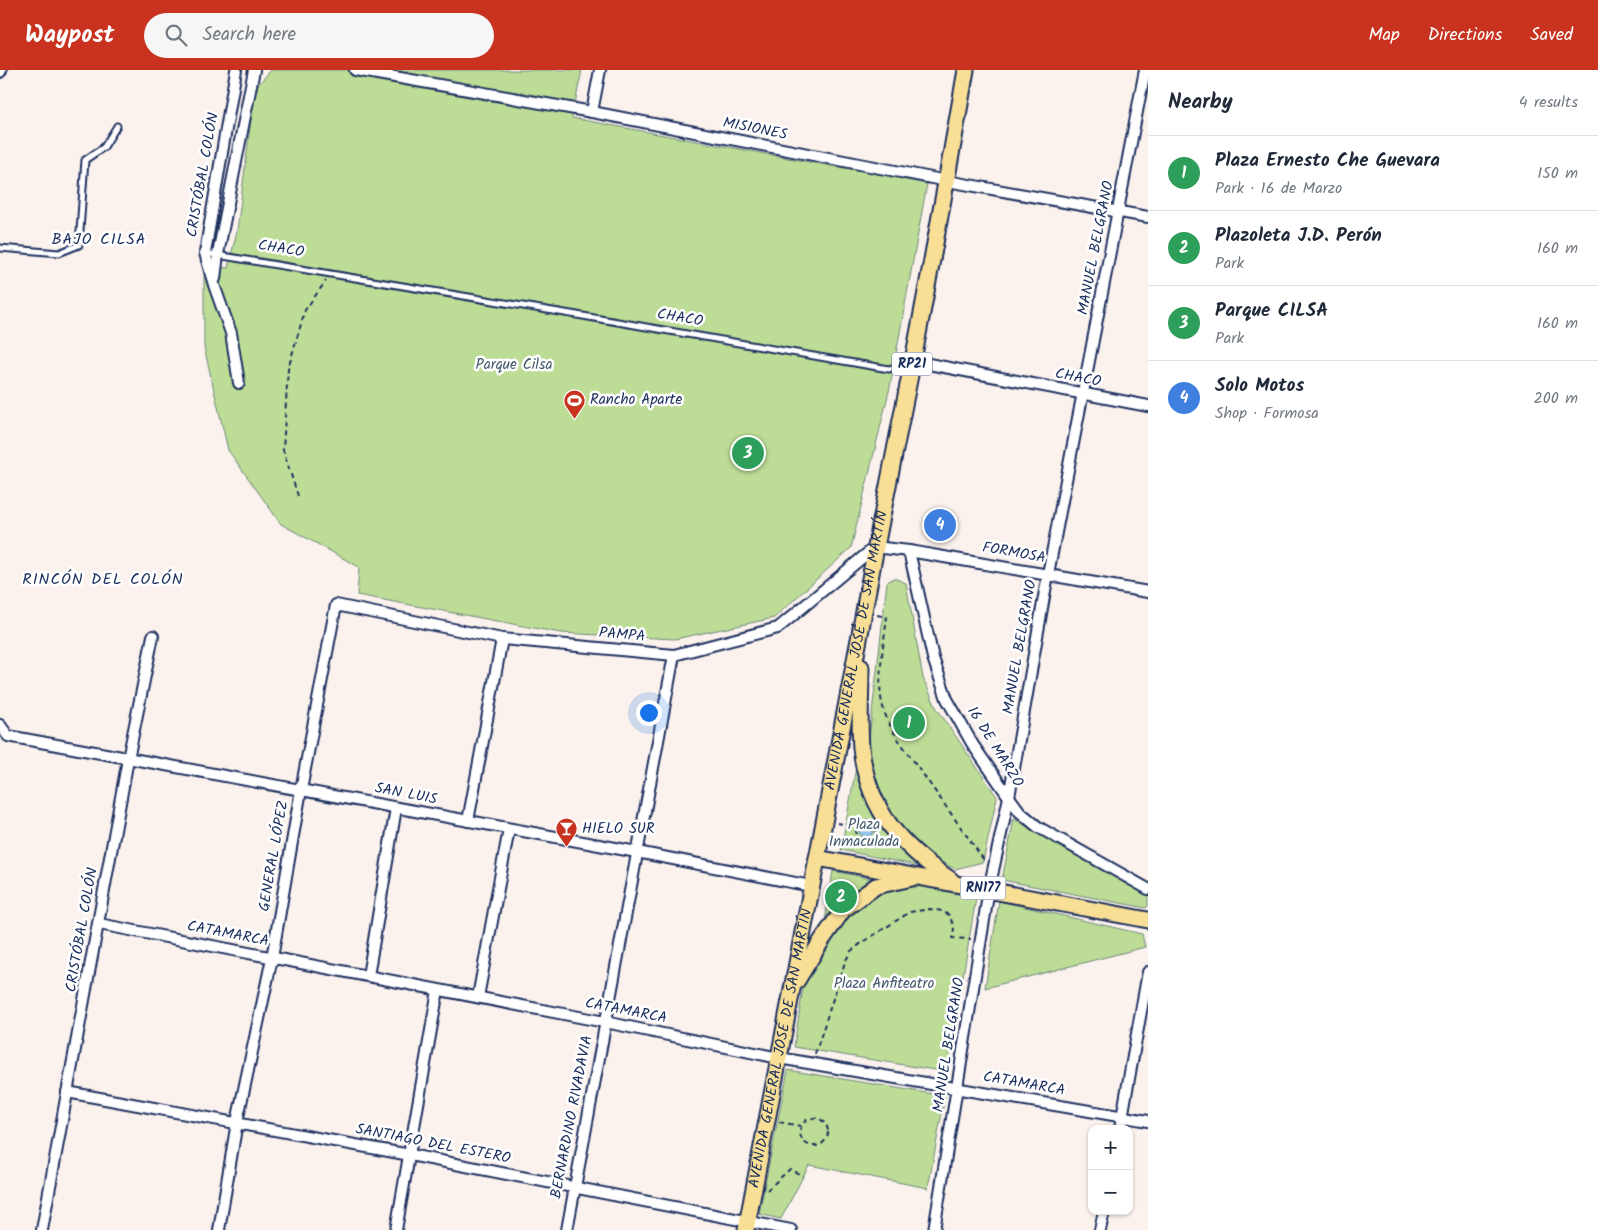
<!DOCTYPE html>
<html lang="en">
<head>
<meta charset="utf-8">
<style>
	body { margin:0; font-family:Kalam,sans-serif; background:#f6f6f7; color:#1f2937 }
	.controls { position:absolute; right:15px; bottom:15px; display:grid; overflow:hidden; border-radius:10px; box-shadow:0 1px 4px #0004 }
	.controls button { width:45px; height:45px; display:grid; place-items:center; padding:0; border:0; border-bottom:1px solid #e0e1e3; background:#fff; color:#1f2937; font:25px sans-serif }
	.you { position:absolute; left:648px; top:642px; width:18px; height:18px; margin:-12px; border:4px solid #fff; border-radius:50%; background:#1a73e8; box-shadow:0 0 0 8px #1a73e833 }
	.badge { display:grid; place-items:center; width:32px; height:32px; border-radius:50%; background:#c8321e; color:#fff; font-size:16px; font-weight:700 }
	.pin { position:absolute; translate:-50% -50%; border:2px solid #fff; box-shadow:0 1px 5px #0006 }
	.list { margin:0; padding:0; list-style:none }
	h2 { display:flex; justify-content:space-between; align-items:center; height:65px; margin:0; padding:0 20px; font-size:21px }
	h2 small { font-size:16px; font-weight:400; color:#747a83 }
	.list li { display:grid; grid-template-columns:32px 1fr auto; gap:15px; align-items:center; box-sizing:border-box; height:75px; padding:0 20px; border-top:1px solid #e0e1e3 }
	.list b { display:block; font-size:19px; white-space:nowrap }
	.list p { margin:0; font-size:16px; white-space:nowrap; color:#747a83 }
	.list em { font-size:16px; font-style:normal; color:#747a83 }
	.icon { flex:none; width:28px; height:28px; fill:none; stroke:currentColor; stroke-width:2; stroke-linecap:round; stroke-linejoin:round }
	.map { position:relative; flex:none; width:1148px; height:1160px; overflow:hidden }
	header { display:flex; align-items:center; gap:30px; box-sizing:border-box; height:70px; padding:0 25px; background:#c8321e; color:#fff }
	header strong { font-size:24px }
	nav { display:flex; gap:28px; margin-inline-start:auto; font-size:18px }
	.search { width:350px; height:45px; background:#f6f6f7; display:flex; align-items:center; gap:12px; box-sizing:border-box; padding:0 18px; border-radius:28px; color:#747a83; font-size:19px }
	main { display:flex }
	aside { flex:1; background:#fff }
	.map>svg:first-child { display:block }
	.green { fill:#bddd96; stroke:#6c867a }
	.water { fill:#92c4ee; stroke:#6288b4 }
	.lines { fill:none; stroke-linecap:round; stroke-linejoin:round }
	.lane-casing { stroke:#1b2f5e; stroke-width:9 }
	.street-casing { stroke:#1b2f5e; stroke-width:14 }
	.primary-casing { stroke:#1b2f5e; stroke-width:19 }
	.path { stroke:#1b2f5e; stroke-width:2; stroke-dasharray:5 4; stroke-linecap:butt }
	.lane { stroke:#fff; stroke-width:5 }
	.street { stroke:#fff; stroke-width:10 }
	.primary { stroke:#f9df96; stroke-width:15 }
	.labels { text-anchor:middle; dominant-baseline:central; stroke-width:5; stroke-linejoin:round; paint-order:stroke }
	.shield { fill:#fff; stroke:#5f6d8e; stroke-width:1 }
	.shield-label { font-size:14px; font-weight:bold; fill:#1b2f5e }
	.street-label { font-size:15px; fill:#1b2f5e; stroke:#fff }
	.park-label { font-size:15px; fill:#445a6c; stroke:#fff }
	.poi-label { font-size:15px; fill:#1b2f5e; stroke:#fff; text-anchor:start }
	.neighbourhood-label { font-size:16px; letter-spacing:1px; fill:#1b2f5e; stroke:#fff }
</style>
</head>
<body>
<header>
<strong>Waypost</strong>
<div class="search"><svg class="icon" aria-label="search" viewBox="0 0 24 24"><circle cx="10" cy="10" r="6"/><path d="M15 15l6 6"/></svg>Search here</div>
<nav><a>Map</a><a>Directions</a><a>Saved</a></nav>
</header>
<main>
<div class="map">
<svg width="1148" height="1160" viewBox="0 0 1148 1160">
	<rect width="100%" height="100%" fill="#fcf2ed"/>
	<filter id="ink" filterUnits="userSpaceOnUse"><feTurbulence type="fractalNoise" baseFrequency=".02" numOctaves="2"/><feDisplacementMap in="SourceGraphic" scale="10" xChannelSelector="R" yChannelSelector="G"/><feConvolveMatrix kernelMatrix="1 2 1 2 8 2 1 2 1" color-interpolation-filters="sRGB"/></filter>
	<g filter="url(#ink)">
		<g class="green">
			<polygon points="271,0 582,0 572,48 831,96 899,106 901,109 927,114 890,317 851,478 774,548 675,569 561,563 357,525 359,497 281,454 228,380 204,277 204,196 228,198 237,161 255,18"/>
			<polygon points="894,508 906,513 923,608 936,637 997,727 983,792 955,799 939,791 922,779 903,761 888,742 878,718 872,698 869,669 887,512"/>
			<polygon points="858,686 863,713 924,797 841,780"/>
			<polygon points="1014,749 1148,825 1148,836 1146,838 1002,810"/>
			<polygon points="833,801 883,811 824,857"/>
			<polygon points="876,816 925,817 976,828 947,1002 794,977 806,899 822,870"/>
			<polygon points="999,831 1142,864 1145,877 985,918"/>
			<polygon points="788,1000 945,1026 928,1118 809,1095 781,1149 759,1144"/>
		</g>
		<circle class="water" cx="866" cy="760" r="7"/>
		<g class="lines">
			<defs>
				<g id="lane">
					<polyline points="0,178 59,183 79,175 85,90 104,77 117,56"/>
					<polyline points="205,183 577,245 889,299 910,292"/>
				</g>
				<g id="street">
					<polyline points="236,0 205,183 214,215 231,263 239,313"/>
					<polyline points="355,0 592,42 947,111 1148,147"/>
					<polyline points="0,2 1,0"/>
					<polyline points="592,42 600,0"/>
					<polyline points="215,209 218,184 254,0"/>
					<polyline points="913,291 1148,336"/>
					<polyline points="909,481 933,588 947,629 973,675 1009,727 1020,742 1038,757 1148,819"/>
					<polyline points="0,655 8,666 637,782 811,816"/>
					<polyline points="468,751 502,569"/>
					<polyline points="99,854 605,952 779,988 1148,1051"/>
					<polyline points="368,906 396,738"/>
					<polyline points="478,927 509,759"/>
					<polyline points="67,1022 410,1085 791,1160"/>
					<polyline points="1120,1059 1148,902"/>
					<polyline points="42,1160 128,689 153,566"/>
					<polyline points="219,1160 237,1052 272,888 301,720 336,535 502,569 674,585 778,558 875,477 909,481 1148,522"/>
					<polyline points="396,1160 438,920"/>
					<polyline points="567,1160 674,585"/>
					<polyline points="934,1160 989,819 1009,727 1048,504 1145,0"/>
					<polyline points="1100,1160 1104,1141"/>
				</g>
				<g id="primary">
					<path d="M861,597C861,623 859,651 861,678C868,741 901,776 951,810"/>
					<polyline points="817,788 1148,850"/>
					<polyline points="796,912 822,870 843,840 876,816 912,808"/>
					<path id="s1" d="M746,1160L860,564C876,472 895,381 913,290C932,193 949,97 966,0"/>
				</g>
			</defs>
			<use href="#lane" class="lane-casing"/>
			<use href="#street" class="street-casing"/>
			<use href="#primary" class="primary-casing"/>
			<g class="path">
				<polyline points="298,426 283,380 288,299 305,240 326,211"/>
				<path d="M877,545L887,547C884,572 876,614 883,637C886,649 892,659 898,669L984,790"/>
				<circle cx="866" cy="760" r="10"/>
				<polyline points="837,753 857,756"/>
				<polyline points="815,984 845,892 851,881 863,872 910,842 930,839 942,841 949,845 952,852 954,859 952,868 971,869"/>
				<circle cx="814" cy="1062" r="14"/>
				<polyline points="779,1052 801,1056"/>
				<polyline points="767,1120 790,1099 803,1106"/>
			</g>
			<use href="#lane" class="lane"/>
			<use href="#street" class="street"/>
			<use href="#primary" class="primary"/>
		</g>
	</g>
	<defs>
		<symbol id="stadium-pin" viewBox="-11 -11 22 30"><path d="M0 17L-7.5 6A9.5 9.5 0 1 1 7.5 6Z" fill="#c8321e" stroke="#fff"/><path d="M0-5a6.5 5 0 1 0 0 10a6.5 5 0 1 0 0-10ZM-3.5-1.8h7v3.6h-7Z" fill="#fff"/></symbol>
		<symbol id="bar-pin" viewBox="-11 -11 22 30"><path d="M0 17L-7.5 6A9.5 9.5 0 1 1 7.5 6Z" fill="#c8321e" stroke="#fff"/><path d="M-6-5H6L.8 .8V4.5H3.5V6h-7V4.5H-.8V.8Z" fill="#fff"/></symbol>
	</defs>
	<g fill-rule="evenodd">
		<use href="#stadium-pin" x="562" y="318" width="25" height="34"/>
		<use href="#bar-pin" x="554" y="746" width="25" height="34"/>
	</g>
	<g class="labels">
		<g class="shield">
			<rect x="892" y="282.5" width="40" height="23" rx="4"/>
			<rect x="960.5" y="806.5" width="45" height="23" rx="4"/>
		</g>
		<g class="shield-label">
			<text x="912" y="294">RP21</text>
			<text x="983" y="818">RN177</text>
		</g>
		<g class="street-label">
			<text transform="translate(755 59) rotate(11)">MISIONES</text>
			<text transform="translate(203 105) rotate(-80)">CRISTÓBAL COLÓN</text>
			<text transform="translate(1096 178) rotate(-79)">MANUEL BELGRANO</text>
			<text transform="translate(281 179) rotate(9)">CHACO</text>
			<text transform="translate(680 248) rotate(10)">CHACO</text>
			<text transform="translate(1078 308) rotate(11)">CHACO</text>
			<text transform="translate(1014 483) rotate(10)">FORMOSA</text>
			<text transform="translate(622 565) rotate(5)">PAMPA</text>
			<text transform="translate(1020 577) rotate(-80)">MANUEL BELGRANO</text>
			<text stroke="none"><textPath href="#s1" startOffset="590">AVENIDA GENERAL JOSÉ DE SAN MARTÍN</textPath></text>
			<text transform="translate(995 677) rotate(58)">16 DE MARZO</text>
			<text transform="translate(406 724) rotate(11)">SAN LUIS</text>
			<text transform="translate(274 786) rotate(-80)">GENERAL LÓPEZ</text>
			<text transform="translate(82 860) rotate(-80)">CRISTÓBAL COLÓN</text>
			<text transform="translate(228 864) rotate(11)">CATAMARCA</text>
			<text transform="translate(626 941) rotate(11)">CATAMARCA</text>
			<text transform="translate(949 975) rotate(-81)">MANUEL BELGRANO</text>
			<text stroke="none"><textPath href="#s1" startOffset="185">AVENIDA GENERAL JOSÉ DE SAN MARTÍN</textPath></text>
			<text transform="translate(1024 1014) rotate(10)">CATAMARCA</text>
			<text transform="translate(572 1047) rotate(-79)">BERNARDINO RIVADAVIA</text>
			<text transform="translate(433 1074) rotate(11)">SANTIAGO DEL ESTERO</text>
		</g>
		<g class="park-label">
			<text x="514" y="295">Parque Cilsa</text>
			<text x="864" y="755">Plaza<tspan x="864" dy="17">Inmaculada</tspan></text>
			<text x="884" y="914">Plaza Anfiteatro</text>
		</g>
		<g class="poi-label">
			<text x="590" y="330">Rancho Aparte</text>
			<text x="582" y="759">HIELO SUR</text>
		</g>
		<g class="neighbourhood-label">
			<text x="99" y="169">BAJO CILSA</text>
			<text x="103" y="509">RINCÓN DEL COLÓN</text>
		</g>
	</g>
</svg>
<div class="controls">
<button>+</button>
<button>−</button>
</div>
<div class="you"></div>
<div class="pin badge" style="left:909px;top:653px;background:#2e9e5b">1</div>
<div class="pin badge" style="left:841px;top:827px;background:#2e9e5b">2</div>
<div class="pin badge" style="left:748px;top:383px;background:#2e9e5b">3</div>
<div class="pin badge" style="left:940px;top:455px;background:#3f7fe0">4</div>
</div>
<aside>
<h2>Nearby<small>4 results</small></h2>
<ul class="list">
<li><span class="badge" style="background:#2e9e5b">1</span><div><b>Plaza Ernesto Che Guevara</b><p>Park · 16 de Marzo</p></div><em>150 m</em></li>
<li><span class="badge" style="background:#2e9e5b">2</span><div><b>Plazoleta J.D. Perón</b><p>Park</p></div><em>160 m</em></li>
<li><span class="badge" style="background:#2e9e5b">3</span><div><b>Parque CILSA</b><p>Park</p></div><em>160 m</em></li>
<li><span class="badge" style="background:#3f7fe0">4</span><div><b>Solo Motos</b><p>Shop · Formosa</p></div><em>200 m</em></li>
</ul>
</aside>
</main>
</body>
</html>
